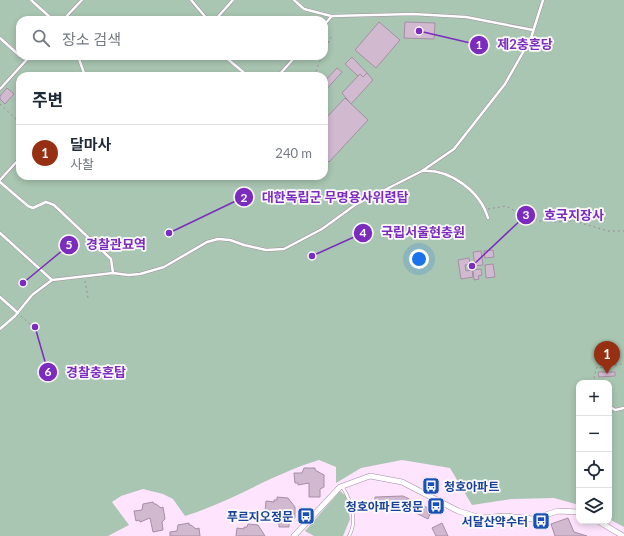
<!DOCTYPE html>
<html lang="ko">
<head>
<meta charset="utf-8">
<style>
	body { margin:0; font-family:Lato,"Noto Sans KR",sans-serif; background:#f2f2f3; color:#1f2937 }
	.controls { position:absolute; right:12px; bottom:12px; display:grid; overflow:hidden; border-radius:8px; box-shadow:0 2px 6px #0003 }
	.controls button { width:36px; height:36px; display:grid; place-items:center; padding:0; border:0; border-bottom:1px solid #e0e1e3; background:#fff; color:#1f2937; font:20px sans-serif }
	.you { position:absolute; left:419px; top:259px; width:14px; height:14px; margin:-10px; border:3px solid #fff; border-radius:50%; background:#1a73e8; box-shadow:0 0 0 6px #1a73e833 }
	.badge { display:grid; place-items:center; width:26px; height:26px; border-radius:50%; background:#972f13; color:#fff; font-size:13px; font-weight:700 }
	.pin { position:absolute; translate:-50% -33px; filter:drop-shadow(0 1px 2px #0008) }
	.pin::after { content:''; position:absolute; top:21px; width:14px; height:12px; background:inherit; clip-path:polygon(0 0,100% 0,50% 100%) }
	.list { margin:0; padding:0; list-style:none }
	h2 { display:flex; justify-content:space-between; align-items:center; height:52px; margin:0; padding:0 16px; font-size:17px }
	h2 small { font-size:13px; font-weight:400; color:#747a83 }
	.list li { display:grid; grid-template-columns:26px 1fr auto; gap:12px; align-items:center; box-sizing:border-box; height:56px; padding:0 16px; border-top:1px solid #e0e1e3 }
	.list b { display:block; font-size:15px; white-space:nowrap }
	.list p { margin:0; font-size:13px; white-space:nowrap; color:#747a83 }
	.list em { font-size:13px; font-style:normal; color:#747a83 }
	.icon { flex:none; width:22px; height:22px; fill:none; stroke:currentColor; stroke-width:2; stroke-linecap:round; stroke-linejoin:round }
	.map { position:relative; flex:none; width:624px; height:536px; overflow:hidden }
	.search { position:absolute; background:#fff; box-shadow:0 2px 6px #0003; left:16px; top:16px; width:312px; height:44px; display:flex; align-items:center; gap:10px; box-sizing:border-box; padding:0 14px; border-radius:12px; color:#747a83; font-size:15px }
	.panel { position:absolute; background:#fff; box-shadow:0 2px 6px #0003; left:16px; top:72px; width:312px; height:108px; border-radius:12px }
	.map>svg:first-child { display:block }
	.green { fill:#a9c6b2; fill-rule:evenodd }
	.building { fill:#d1b9d0; stroke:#a68ea5 }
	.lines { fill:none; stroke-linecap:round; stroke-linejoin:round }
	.service-casing { stroke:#a38ca2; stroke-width:3.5 }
	.minor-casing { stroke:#a38ca2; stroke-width:6 }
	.path { stroke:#9d8b9c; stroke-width:1; stroke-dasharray:2 3; stroke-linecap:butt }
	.service { stroke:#fff; stroke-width:2.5 }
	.minor { stroke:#fff; stroke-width:5 }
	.labels { text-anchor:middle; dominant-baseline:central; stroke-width:3.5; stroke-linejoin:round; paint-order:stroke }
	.transit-label { font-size:12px; font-weight:bold; fill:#164399; stroke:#fef9fe; text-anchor:end }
	.leader { fill:none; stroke:#7b2cbf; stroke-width:1.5 }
	.callout-dot { fill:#7b2cbf; stroke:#fef9fe; stroke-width:1.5 }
	.mark-label { font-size:12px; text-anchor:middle; font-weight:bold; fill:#fff }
	.callout-label { font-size:13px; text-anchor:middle; font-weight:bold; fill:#7b2cbf; stroke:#fef9fe; stroke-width:3.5; stroke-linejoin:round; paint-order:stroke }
</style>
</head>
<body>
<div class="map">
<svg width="624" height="536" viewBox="0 0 624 536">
	<rect width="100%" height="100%" fill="#fee4fd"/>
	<g class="green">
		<path d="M0,0H624V527L609,519V383H579V505L554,498L512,499L472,505L450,468L402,460L361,468L336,483V467L319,460C272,474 231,502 185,516L173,499L163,494L143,489L121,496L112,502L129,525L108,536H0ZM20,20H324V56H20ZM20,76H324V176H20Z"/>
		<polygon points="340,491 346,496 350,519 343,536 314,536 305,531"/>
	</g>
	<g class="building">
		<polygon points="379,22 400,40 376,68 355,50"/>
		<polygon points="405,22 435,23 434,39 404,38"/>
		<polygon points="352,57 367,73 363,77 360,74 358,76 345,64"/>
		<polygon points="337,68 342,72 324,92 324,82"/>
		<polygon points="367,73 373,80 351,104 342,93 360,74 363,77"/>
		<polygon points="7,88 14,94 5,104 0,99 0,96"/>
		<polygon points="345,98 368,120 329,162 324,157 324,120"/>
		<polygon points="493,250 494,257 485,258 484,251"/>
		<polygon points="481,251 483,265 475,266 473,252"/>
		<polygon points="469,258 470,264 465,265 466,271 472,270 473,277 461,279 458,260"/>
		<polygon points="493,264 495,277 486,278 485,265"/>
		<polygon points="481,269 482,275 478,276 479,279 474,280 473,270"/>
		<polygon points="598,372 615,372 615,376 599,377"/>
		<polygon points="304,468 315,468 315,470 324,475 324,487 320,489 320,497 309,497 309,483 298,485 298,483 295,483 294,473 302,473"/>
		<polygon points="403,496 432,510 428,519 402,506 375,507 375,497"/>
		<polygon points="277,497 288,498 295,507 295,518 289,520 289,527 279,527 279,523 277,523 277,519 279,519 277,513 269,514 269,512 265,512 266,501 274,502 274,500 277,500"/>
		<polygon points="153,502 154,504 156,504 161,508 163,507 165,519 162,522 163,530 153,532 150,518 140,522 139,520 136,521 134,511 142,510 143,504"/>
		<polygon points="568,518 574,532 587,536 555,536 551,524"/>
		<polygon points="189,523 189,525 191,525 196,529 199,528 200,536 170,536 170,532 177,531 178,525"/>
		<polygon points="442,523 448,536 436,536 432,528"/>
		<polygon points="248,524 258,525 265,536 236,536 237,528 244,529 244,527 247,527"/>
	</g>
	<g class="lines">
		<defs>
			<g id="service">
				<polyline points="31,0 53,20"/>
				<polyline points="191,0 208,20"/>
				<polyline points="294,0 304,9 331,16"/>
				<polyline points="63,20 82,0"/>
				<polyline points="215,20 233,0"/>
				<polyline points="324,25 332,16 413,14 466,17 533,30"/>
				<polyline points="0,38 20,56"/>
				<polyline points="78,56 85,76"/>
				<polyline points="224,56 248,76"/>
				<polyline points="278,76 296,56"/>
				<polyline points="0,89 30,56"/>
				<path d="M422,171C450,169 480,191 488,218"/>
				<polyline points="0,180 20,158"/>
				<polyline points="0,182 28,206 33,208 46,202 54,205 111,259 113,273"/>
				<polyline points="0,233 52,280"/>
				<polyline points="0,297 18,313"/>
				<polyline points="0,329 15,316 32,295 52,280 113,273 128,275 140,274 164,267 207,242 218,239 230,240 244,245 266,250 284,249 322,229 355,205 422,171 454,149 505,84 531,38 543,0"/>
				<polyline points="609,406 615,410 624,408"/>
				<path d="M342,486C351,501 358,520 349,536"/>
			</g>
			<g id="minor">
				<polyline points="598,521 623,536"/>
				<polyline points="294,536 340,487 370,476 402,482 458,511 481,518 505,516 533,519 558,511 579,512"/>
			</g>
		</defs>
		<use href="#service" class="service-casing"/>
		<use href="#minor" class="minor-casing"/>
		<g class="path">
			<polyline points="324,52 331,37"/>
			<polyline points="289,73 292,76"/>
			<polyline points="314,76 322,56"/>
			<polyline points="0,104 20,123"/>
			<polyline points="324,105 328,109"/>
			<polyline points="488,209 506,206 524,216 540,221 557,222 574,221 608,231 624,231"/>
			<polyline points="85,281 88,298"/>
			<polyline points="21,316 32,326"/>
			<path d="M596,383L594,376L597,367C607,369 614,364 624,364"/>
		</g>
		<use href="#service" class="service"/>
		<use href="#minor" class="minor"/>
	</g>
	<defs>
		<symbol id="bus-square" viewBox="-11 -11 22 22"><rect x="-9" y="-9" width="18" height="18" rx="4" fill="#1a4fb4" stroke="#fef9fe"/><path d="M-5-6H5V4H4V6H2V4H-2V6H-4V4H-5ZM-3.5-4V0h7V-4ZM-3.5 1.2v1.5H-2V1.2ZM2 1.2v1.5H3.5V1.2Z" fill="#fff"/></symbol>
	</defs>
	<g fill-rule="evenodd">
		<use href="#bus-square" x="421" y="476" width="20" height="20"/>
		<use href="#bus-square" x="426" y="496" width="20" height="20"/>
		<use href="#bus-square" x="296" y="506" width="20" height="20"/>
		<use href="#bus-square" x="531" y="511" width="20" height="20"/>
	</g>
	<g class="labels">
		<g class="transit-label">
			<text x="444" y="486" text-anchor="start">청호아파트</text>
			<text x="423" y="506">청호아파트정문</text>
			<text x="293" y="516">푸르지오정문</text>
			<text x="528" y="521">서달산약수터</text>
		</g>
	</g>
	<path class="leader" d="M419 31L479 45M169 233L244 197M472 266L526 215M312 256L363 233M23 283L69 245M35 327L48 372"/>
	<g class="callout-dot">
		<circle cx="419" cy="31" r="4"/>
		<circle cx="169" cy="233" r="4"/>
		<circle cx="472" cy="266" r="4"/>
		<circle cx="312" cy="256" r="4"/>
		<circle cx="23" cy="283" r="4"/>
		<circle cx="35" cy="327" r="4"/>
		<circle cx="479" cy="45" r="10"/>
		<circle cx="244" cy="197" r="10"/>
		<circle cx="526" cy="215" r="10"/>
		<circle cx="363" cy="233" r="10"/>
		<circle cx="69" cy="245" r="10"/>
		<circle cx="48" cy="372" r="10"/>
	</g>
	<g class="mark-label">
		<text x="479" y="49">1</text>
		<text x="244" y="202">2</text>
		<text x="526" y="219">3</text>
		<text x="363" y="237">4</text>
		<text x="69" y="249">5</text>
		<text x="48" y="376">6</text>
	</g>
	<g class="callout-label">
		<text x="525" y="49">제2충혼당</text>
		<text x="335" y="202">대한독립군 무명용사위령탑</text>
		<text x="574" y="220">호국지장사</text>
		<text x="423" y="237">국립서울현충원</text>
		<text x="116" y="249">경찰관묘역</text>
		<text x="96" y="377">경찰충혼탑</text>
	</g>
</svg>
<div class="controls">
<button>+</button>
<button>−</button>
<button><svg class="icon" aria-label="locate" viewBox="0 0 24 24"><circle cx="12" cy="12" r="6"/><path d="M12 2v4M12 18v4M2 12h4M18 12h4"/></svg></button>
<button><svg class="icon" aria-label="layers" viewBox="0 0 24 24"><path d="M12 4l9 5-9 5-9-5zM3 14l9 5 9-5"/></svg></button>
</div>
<div class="you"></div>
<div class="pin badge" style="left:607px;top:374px">1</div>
<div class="search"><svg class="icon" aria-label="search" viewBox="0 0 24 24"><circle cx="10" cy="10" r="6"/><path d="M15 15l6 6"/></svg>장소 검색</div>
<section class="panel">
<h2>주변<small></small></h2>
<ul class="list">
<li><span class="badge">1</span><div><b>달마사</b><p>사찰</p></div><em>240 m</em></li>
</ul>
</section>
</div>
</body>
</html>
